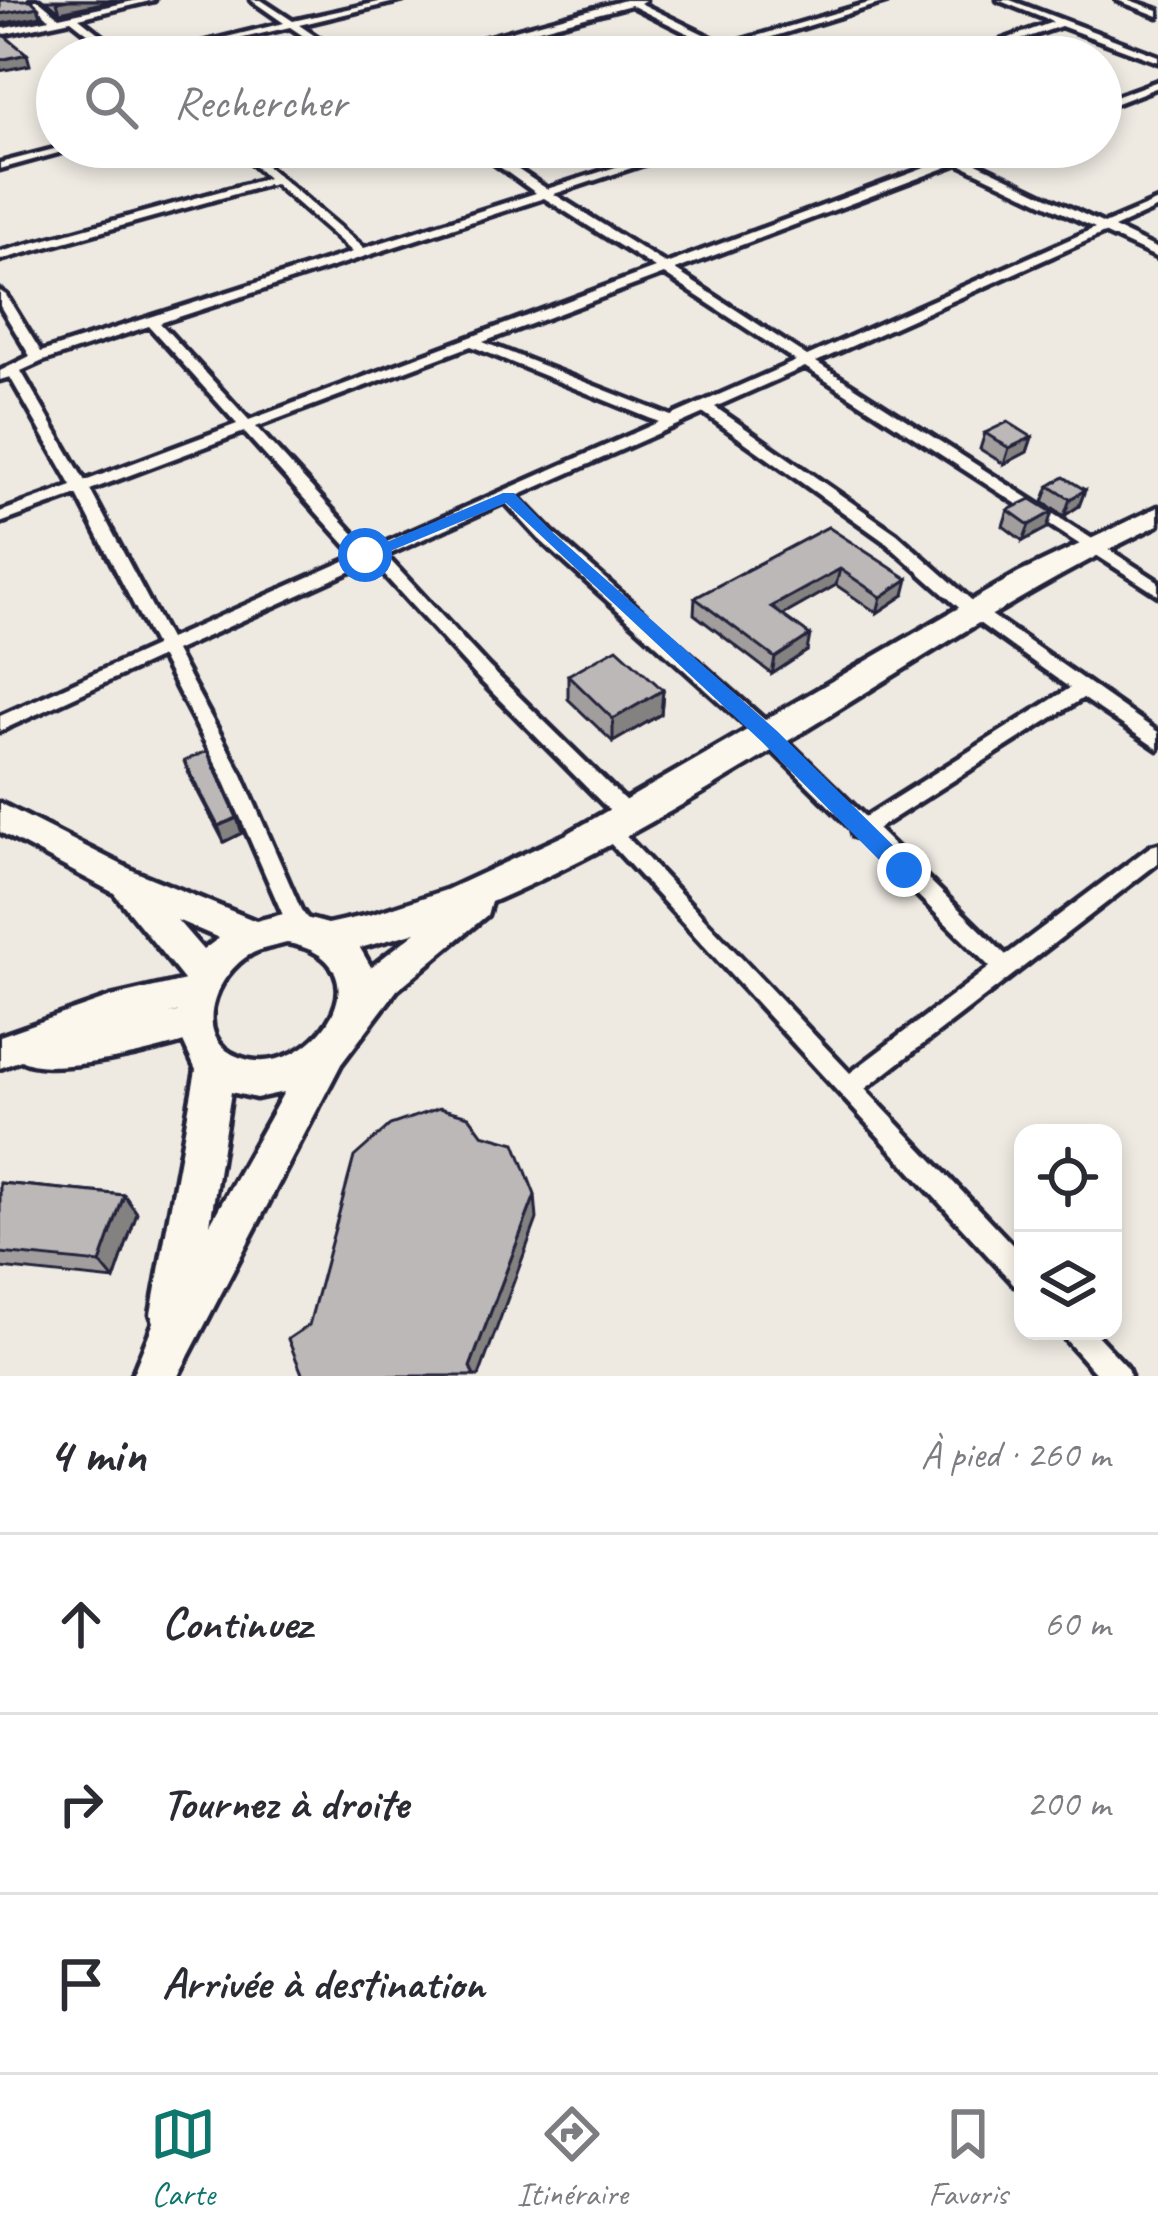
<!DOCTYPE html>
<html lang="fr">
<head>
<meta charset="utf-8">
<style>
	body { margin:0; font-family:Caveat,sans-serif; background:#f2f2f3; color:#2b2b33 }
	.controls { position:absolute; right:36px; bottom:36px; display:grid; overflow:hidden; border-radius:24px; box-shadow:0 6px 18px #0003 }
	.controls button { width:108px; height:108px; display:grid; place-items:center; padding:0; border:0; border-bottom:3px solid #e1e1e2; background:#fff; color:#2b2b33; font:60px sans-serif }
	.stop { position:absolute; width:36px; height:36px; margin:-27px; border:9px solid #1a73e8; border-radius:50%; background:#fff }
	.stop.end { background:#1a73e8; border-color:#fff; box-shadow:0 3px 12px #0008 }
	.list { margin:0; padding:0; list-style:none }
	h2 { display:flex; justify-content:space-between; align-items:center; height:156px; margin:0; padding:0 48px; font-size:51px }
	h2 small { font-size:39px; font-weight:400; color:#7c7c81 }
	.list li { display:grid; grid-template-columns:78px 1fr auto; gap:36px; align-items:center; box-sizing:border-box; height:180px; padding:0 48px; border-top:3px solid #e1e1e2 }
	.list b { display:block; font-size:45px; white-space:nowrap }
	.list em { font-size:39px; font-style:normal; color:#7c7c81 }
	.icon { flex:none; width:66px; height:66px; fill:none; stroke:currentColor; stroke-width:2; stroke-linecap:round; stroke-linejoin:round }
	.map { position:relative; flex:none; width:1158px; height:1376px; overflow:hidden }
	.search { position:absolute; background:#fff; box-shadow:0 6px 18px #0003; left:36px; right:36px; top:36px; height:132px; display:flex; align-items:center; gap:30px; box-sizing:border-box; padding:0 42px; border-radius:66px; color:#7c7c81; font-size:45px }
	.sheet { height:696px; background:#fff }
	nav { display:flex; justify-content:space-around; align-items:center; box-sizing:border-box; height:168px; border-top:3px solid #e1e1e2; background:#fff; font-size:33px; color:#7c7c81 }
	nav a { display:grid; justify-items:center; gap:6px }
	nav .on { color:#0f766e }
	.map>svg:first-child { display:block }
	.lines { fill:none; stroke-linecap:round; stroke-linejoin:round }
	.street-casing { stroke:#22223b; stroke-width:9 }
	.secondary-casing { stroke:#22223b; stroke-width:9 }
	.primary-casing { stroke:#22223b; stroke-width:9 }
	.street { fill:#fbf7ec; fill-rule:evenodd }
	.secondary { fill:#fbf7ec; fill-rule:evenodd }
	.primary { fill:#fbf7ec; fill-rule:evenodd }
	.wall { fill:#a29e9e; stroke:#22223b; stroke-width:3 }
	.shaded-wall { fill:#848181; stroke:#22223b; stroke-width:3 }
	.building { fill:#bcb8b8; stroke:#22223b; stroke-width:3 }
	.route { fill:#1a73e8 }
</style>
</head>
<body>
<div class="map">
<svg width="1158" height="1376" viewBox="0 0 1158 1376">
	<rect width="100%" height="100%" fill="#eeeae2"/>
	<filter id="ink" filterUnits="userSpaceOnUse"><feTurbulence type="fractalNoise" baseFrequency=".00833" numOctaves="2"/><feDisplacementMap in="SourceGraphic" scale="24" xChannelSelector="R" yChannelSelector="G"/><feConvolveMatrix kernelMatrix="1 2 1 2 8 2 1 2 1" color-interpolation-filters="sRGB"/></filter>
	<g filter="url(#ink)">
		<g class="lines">
			<defs>
				<g id="street">
					<polygon points="30,0 39,0 59,17 138,0 154,0 79,18 129,57 118,57 71,20 0,35 0,29 50,19"/>
					<polygon points="251,0 261,0 293,21 388,0 403,0 299,25 346,57 335,57 290,27 161,57 144,57 284,23"/>
					<polygon points="625,0 645,0 640,3 726,45 879,0 892,0 733,49 748,57 736,57 724,51 705,57 690,57 717,48 631,5 432,57 416,57"/>
					<polygon points="998,0 1010,0 1158,56 1158,62 1061,26 970,57 956,57 1053,22"/>
					<polygon points="1117,0 1129,0 1158,10 1158,16"/>
					<polygon points="1158,81 1158,87 1101,109 1101,102"/>
					<polygon points="62,147 80,147 0,169 0,163"/>
					<path d="M233,147H244L364,248L536,193L472,147H484L547,189L678,147H694L554,194L666,264L949,159L928,147H942L959,155L981,147H996L968,159L1104,224L1158,201V208L1114,228L1158,249V258L1104,233L816,362L1158,581V595L805,367L715,407L897,534L977,605L1158,732V749L1083,698L877,829L1006,955L1151,846L1158,844V863L865,1089L1023,1256V1288L1014,1284L598,830L601,824L608,822L615,824L850,1073L990,967L860,838L853,836L851,828L763,741L539,539L505,502L383,557L389,559L489,667L636,811L639,817L636,823L629,825L622,823L477,677L377,567L369,563L175,651L242,775L301,910L315,929L312,935C298,940 294,932 286,922L222,775L161,657L0,731V716L155,646L77,495L0,523V512L72,486L10,377L0,380V371L30,356L0,306V291L6,295L41,352L353,252L274,183L0,260V252L268,178ZM958,163L1095,228L807,356L675,270ZM544,198L655,268L249,420L160,323ZM664,274L796,361L671,416L483,342ZM149,326L237,424L85,481L21,371L43,361ZM471,346L659,422L369,550L256,427ZM704,413L885,542L965,613L1070,688L865,817L777,731L551,531L517,496ZM244,432L356,556L169,639L90,490Z"/>
					<polygon points="1062,1331 1093,1331 1126,1366 1130,1376 1098,1376 1066,1340"/>
				</g>
				<path id="secondary" d="M194,978L206,982L211,993L206,1004L168,1014L190,1009L202,1014L207,1025L202,1036C168,1049 50,1078 21,1060L0,1068V1036L111,997Z"/>
				<path id="primary" d="M1158,507V525C927,636 726,801 491,902L487,915L397,990L341,1064L178,1376H132L154,1322L151,1314L196,1070L175,1024L184,980L114,893L0,832V803L136,872L256,921L287,913L328,924L373,914L446,890L567,834L1019,573ZM177,920L219,938L203,950ZM416,932L371,967L360,948ZM287,943C395,962 311,1085 239,1057C189,1038 216,973 251,954C261,948 276,946 287,943ZM231,1092L256,1098L284,1092L210,1224Z"/>
			</defs>
			<use href="#street" class="street-casing"/>
			<use href="#secondary" class="secondary-casing"/>
			<use href="#primary" class="primary-casing"/>
			<use href="#street" class="street"/>
			<use href="#secondary" class="secondary"/>
			<use href="#primary" class="primary"/>
		</g>
		<g class="wall">
			<polygon points="46,0 117,0 60,12"/>
			<polygon points="75,40 114,51 115,57 85,57 78,50"/>
			<polygon points="191,43 230,57 196,57"/>
			<polygon points="985,433 1032,437 1027,452 1004,464 980,449"/>
			<polygon points="1049,486 1085,490 1079,506 1064,516 1043,502"/>
			<polygon points="1008,510 1047,528 1023,541 1003,526"/>
			<polygon points="828,527 904,595 877,613 836,585 783,615 807,651 772,674 694,614 695,598"/>
			<polygon points="568,675 663,690 661,714 613,742 568,699"/>
			<polygon points="184,761 242,833 224,842 190,777"/>
			<polygon points="0,1183 124,1195 137,1213 114,1280 0,1268"/>
		</g>
		<g class="shaded-wall">
			<polygon points="69,0 117,0 60,12 57,2"/>
			<polygon points="38,7 41,16 0,24 0,14"/>
			<polygon points="114,51 115,57 92,56"/>
			<polygon points="27,54 30,65 0,71 0,60"/>
			<polygon points="1032,437 1027,452 1004,464 1009,448"/>
			<polygon points="1085,490 1079,506 1064,516 1070,499"/>
			<polygon points="1052,512 1047,528 1023,541 1029,525"/>
			<polygon points="840,569 836,585 769,623 771,607"/>
			<polygon points="908,579 904,595 877,613 881,597"/>
			<polygon points="810,635 807,651 772,674 775,658"/>
			<polygon points="663,690 661,714 613,742 613,719"/>
			<polygon points="237,818 242,833 224,842 218,826"/>
			<polygon points="124,1195 137,1213 114,1280 100,1263"/>
			<polygon points="535,1195 537,1219 479,1376 472,1376 470,1367"/>
		</g>
		<g class="building">
			<polygon points="0,0 31,0 38,7 0,14"/>
			<polygon points="0,32 27,54 0,60"/>
			<polygon points="95,37 114,51 92,56 75,40"/>
			<polygon points="215,37 230,57 204,57 191,43"/>
			<polygon points="1039,43 1066,54 1055,57 996,57"/>
			<polygon points="1008,422 1032,437 1009,448 985,433"/>
			<polygon points="1064,477 1085,490 1070,499 1049,486"/>
			<polygon points="1031,499 1052,512 1029,525 1008,510"/>
			<polygon points="828,527 908,579 881,597 840,569 771,607 810,635 775,658 695,598"/>
			<polygon points="617,648 663,690 613,719 568,675"/>
			<polygon points="207,751 237,818 218,826 184,761"/>
			<polygon points="439,1108 469,1116 482,1134 515,1143 535,1195 470,1367 474,1376 303,1376 288,1339 309,1325 354,1157 390,1125"/>
			<polygon points="0,1183 124,1195 100,1263 0,1253"/>
		</g>
	</g>
	<polygon class="route" points="503,493 514,493 551,531 777,731 911,863 911,877 896,877 762,742 506,503 371,559 356,555"/>
</svg>
<div class="controls">
<button><svg class="icon" aria-label="locate" viewBox="0 0 24 24"><circle cx="12" cy="12" r="6"/><path d="M12 2v4M12 18v4M2 12h4M18 12h4"/></svg></button>
<button><svg class="icon" aria-label="layers" viewBox="0 0 24 24"><path d="M12 4l9 5-9 5-9-5zM3 14l9 5 9-5"/></svg></button>
</div>
<div class="stop" style="left:365px;top:555px"></div>
<div class="stop end" style="left:904px;top:870px"></div>
<div class="search"><svg class="icon" aria-label="search" viewBox="0 0 24 24"><circle cx="10" cy="10" r="6"/><path d="M15 15l6 6"/></svg>Rechercher</div>
</div>
<section class="sheet">
<h2>4 min<small>À pied · 260 m</small></h2>
<ul class="list">
<li><svg class="icon" aria-label="ahead" viewBox="0 0 24 24"><path d="M12 20V5M6 11l6-6 6 6"/></svg><div><b>Continuez</b></div><em>60 m</em></li>
<li><svg class="icon" aria-label="right" viewBox="0 0 24 24"><path d="M7 20v-9h11M14 6l5 5-5 5"/></svg><div><b>Tournez à droite</b></div><em>200 m</em></li>
<li><svg class="icon" aria-label="arrive" viewBox="0 0 24 24"><path d="M6 21V4h12l-3 4 3 4H6"/></svg><div><b>Arrivée à destination</b></div></li>
</ul>
</section>
<nav>
<a class="on"><svg class="icon" aria-label="map" viewBox="0 0 24 24"><path d="M3 6l6-2 6 2 6-2v14l-6 2-6-2-6 2zM9 4v14M15 6v14"/></svg>Carte</a>
<a><svg class="icon" aria-label="directions" viewBox="0 0 24 24"><path d="M12 3l9 9-9 9-9-9zM9 14v-3h6M13 9l2 2-2 2"/></svg>Itinéraire</a>
<a><svg class="icon" aria-label="saved" viewBox="0 0 24 24"><path d="M7 4h10v16l-5-4-5 4z"/></svg>Favoris</a>
</nav>
</body>
</html>
